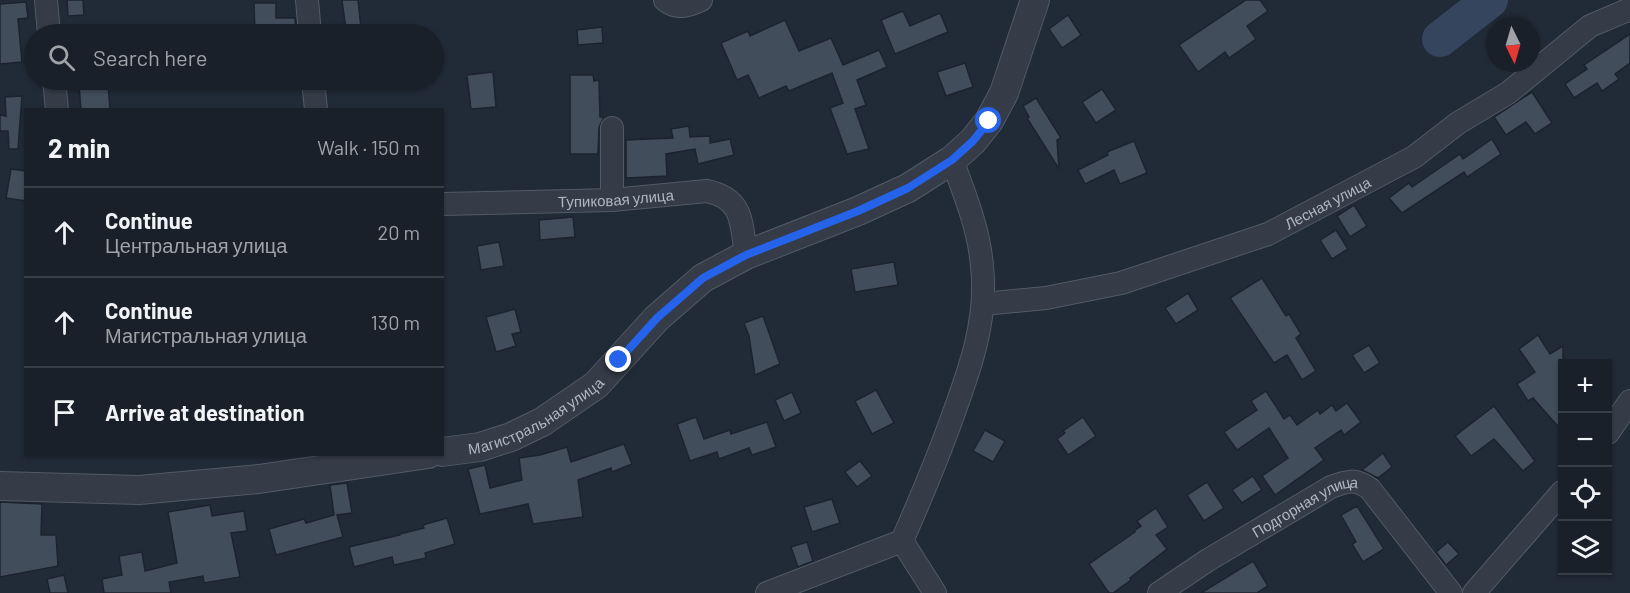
<!DOCTYPE html>
<html lang="en">
<head>
<meta charset="utf-8">
<style>
	body { margin:0; font-family:Barlow,sans-serif; background:#222831; color:#f1f3f6 }
	.controls { position:absolute; right:18px; bottom:18px; display:grid; overflow:hidden; border-radius:0px; box-shadow:0 2px 4px #0004 }
	.controls button { width:54px; height:54px; display:grid; place-items:center; padding:0; border:0; border-bottom:2px solid #373e46; background:#192029; color:#f1f3f6; font:30px sans-serif }
	.compass { position:absolute; left:1486px; top:18px; width:54px; height:54px; border-radius:50%; background:#192029; box-shadow:0 2px 4px #0004; rotate:175deg }
	.stop { position:absolute; width:18px; height:18px; margin:-14px; border:4px solid #2563eb; border-radius:50%; background:#fff }
	.stop.end { background:#2563eb; border-color:#fff; box-shadow:0 2px 6px #0008 }
	.list { margin:0; padding:0; list-style:none }
	h2 { display:flex; justify-content:space-between; align-items:center; height:78px; margin:0; padding:0 24px; font-size:26px }
	h2 small { font-size:20px; font-weight:400; color:#9fa3a8 }
	.list li { display:grid; grid-template-columns:39px 1fr auto; gap:18px; align-items:center; box-sizing:border-box; height:90px; padding:0 24px; border-top:2px solid #373e46 }
	.list b { display:block; font-size:22px; white-space:nowrap }
	.list p { margin:0; font-size:20px; white-space:nowrap; color:#9fa3a8 }
	.list em { font-size:20px; font-style:normal; color:#9fa3a8 }
	.icon { flex:none; width:33px; height:33px; fill:none; stroke:currentColor; stroke-width:2; stroke-linecap:round; stroke-linejoin:round }
	.map { position:relative; flex:none; width:1630px; height:593px; overflow:hidden }
	.search { position:absolute; background:#192029; box-shadow:0 2px 4px #0004; left:24px; top:24px; width:420px; height:66px; display:flex; align-items:center; gap:15px; box-sizing:border-box; padding:0 21px; border-radius:33px; color:#9fa3a8; font-size:22px }
	.panel { position:absolute; background:#192029; box-shadow:0 2px 4px #0004; left:24px; top:108px; width:420px; height:348px; border-radius:0px }
	.map>svg:first-child { display:block }
	.lines { fill:none; stroke-linecap:round; stroke-linejoin:round }
	.river { stroke:#35455e; stroke-width:36 }
	.building { fill:#424d5c; stroke:#1c232e; stroke-width:1.5 }
	.minor-casing { stroke:#525a66; stroke-width:24 }
	.tertiary-casing { stroke:#525a66; stroke-width:30 }
	.minor { stroke:#353c48; stroke-width:22 }
	.tertiary { stroke:#353c48; stroke-width:28 }
	.route { stroke:#2563eb; stroke-width:8 }
	.labels { text-anchor:middle; dominant-baseline:central; stroke-width:4.5; stroke-linejoin:round; paint-order:stroke }
	.street-label { font-size:15px; fill:#afb7c4; stroke:#1a212c }
</style>
</head>
<body>
<div class="map">
<svg width="1630" height="593" viewBox="0 0 1630 593">
	<rect width="100%" height="100%" fill="#212a37"/>
	<g class="lines">
		<polyline class="river" points="1440,39 1490,0"/>
	</g>
	<g class="building">
		<polygon points="67,0 83,0 84,15 68,16"/>
		<polygon points="342,0 358,0 361,28 346,30"/>
		<polygon points="1246,0 1260,0 1268,11 1247,26 1256,39 1229,58 1225,52 1198,72 1179,45"/>
		<polygon points="26,2 28,18 18,19 22,62 0,64 0,4"/>
		<polygon points="254,3 276,3 276,18 295,18 296,34 255,34"/>
		<polygon points="903,11 910,26 940,13 948,32 895,54 881,20"/>
		<polygon points="1068,15 1081,35 1062,48 1049,29"/>
		<polygon points="785,20 799,51 831,38 843,65 879,50 887,67 857,80 866,105 855,109 869,149 847,154 830,108 843,103 832,73 789,91 786,86 759,98 748,75 737,80 721,43 748,31 750,36"/>
		<polygon points="602,27 603,43 578,45 577,30"/>
		<polygon points="1630,34 1630,63 1615,74 1619,79 1602,91 1597,83 1574,98 1565,84 1587,69 1584,65"/>
		<polygon points="965,63 973,87 946,96 937,72"/>
		<polygon points="493,72 496,107 471,109 467,75"/>
		<polygon points="570,75 593,75 594,81 599,80 600,117 604,117 599,127 598,154 570,154"/>
		<polygon points="108,83 110,110 81,110 79,85"/>
		<polygon points="1102,89 1116,110 1096,123 1082,102"/>
		<polygon points="1532,92 1552,123 1535,134 1526,122 1506,135 1494,117"/>
		<polygon points="22,96 18,149 9,149 8,131 0,131 0,115 6,116 5,97"/>
		<polygon points="1036,98 1061,138 1057,140 1059,169 1027,118 1029,117 1023,106"/>
		<polygon points="689,126 690,137 710,136 710,143 730,139 734,155 698,164 695,149 666,154 667,176 626,178 626,140 673,138 671,129"/>
		<polygon points="1492,139 1501,154 1467,177 1464,172 1402,213 1389,198 1409,183 1412,187 1460,154 1463,159"/>
		<polygon points="1134,141 1147,173 1120,184 1114,170 1085,184 1078,170 1108,155 1107,152"/>
		<polygon points="11,169 26,171 26,201 6,198"/>
		<polygon points="1354,205 1367,226 1350,237 1337,216"/>
		<polygon points="573,217 575,237 540,240 539,220"/>
		<polygon points="1336,230 1348,249 1332,259 1320,240"/>
		<polygon points="499,242 504,266 481,270 477,246"/>
		<polygon points="894,262 898,285 855,292 851,269"/>
		<polygon points="1262,278 1286,316 1289,314 1301,334 1296,338 1316,371 1302,380 1287,355 1274,363 1230,298"/>
		<polygon points="1188,293 1198,310 1176,324 1165,308"/>
		<polygon points="515,309 521,332 512,334 516,346 496,352 486,317"/>
		<polygon points="763,316 780,364 755,375 749,336 744,323"/>
		<polygon points="1538,335 1550,354 1563,346 1563,432 1533,398 1528,401 1517,384 1535,372 1519,349"/>
		<polygon points="1369,345 1380,363 1364,373 1352,355"/>
		<polygon points="876,390 894,423 872,434 855,401"/>
		<polygon points="1266,391 1284,419 1290,415 1297,425 1318,410 1320,414 1332,405 1336,411 1347,403 1361,422 1344,435 1341,430 1315,448 1324,460 1275,495 1262,476 1288,458 1269,428 1237,450 1224,432 1257,410 1251,401"/>
		<polygon points="792,392 801,413 784,421 775,400"/>
		<polygon points="1494,406 1535,461 1523,471 1494,439 1471,456 1455,436"/>
		<polygon points="696,417 704,439 730,430 731,434 767,422 776,447 752,455 749,448 719,459 717,452 690,461 677,424"/>
		<polygon points="1083,417 1096,436 1068,455 1057,439 1065,433 1063,431"/>
		<polygon points="985,430 1005,441 993,462 973,451"/>
		<polygon points="624,444 632,464 612,472 611,468 578,480 583,517 533,524 528,504 480,514 468,469 485,465 490,488 522,480 519,458 540,455 567,447 571,462"/>
		<polygon points="1383,453 1392,467 1378,478 1362,470"/>
		<polygon points="860,461 872,476 857,487 845,472"/>
		<polygon points="1253,476 1262,490 1242,503 1232,490"/>
		<polygon points="1207,482 1224,508 1204,521 1187,495"/>
		<polygon points="347,483 352,513 337,515 343,537 276,555 269,529 304,519 306,523 334,515 330,485"/>
		<polygon points="832,499 840,523 812,532 804,507"/>
		<polygon points="0,502 42,504 41,535 56,535 58,566 0,577"/>
		<polygon points="210,505 212,516 244,511 247,531 231,533 240,577 204,583 203,576 169,582 171,593 104,593 102,579 122,575 119,556 142,552 145,571 177,563 168,512"/>
		<polygon points="1357,506 1384,549 1363,562 1352,544 1356,542 1341,515"/>
		<polygon points="1156,508 1168,527 1156,535 1167,549 1130,578 1131,580 1113,593 1109,593 1089,564 1135,532 1134,531 1141,526 1137,521"/>
		<polygon points="447,518 455,544 425,553 426,558 394,565 392,557 354,567 349,547 400,535 400,534 424,528 423,525"/>
		<polygon points="807,542 813,561 798,567 791,547"/>
		<polygon points="1448,542 1459,554 1446,565 1436,552"/>
		<polygon points="1253,561 1268,586 1257,593 1201,593"/>
		<polygon points="64,575 68,593 50,593 47,579"/>
	</g>
	<g class="lines">
		<defs>
			<g id="minor">
				<polyline points="46,0 49,34"/>
				<polyline points="307,0 310,34"/>
				<path d="M665,0C677,10 688,6 701,0"/>
				<polyline points="54,80 57,110"/>
				<polyline points="313,80 316,110"/>
				<polyline points="612,128 612,200"/>
				<path id="s1" d="M442,204L612,200L707,191C744,199 741,223 746,255"/>
				<path id="s2" d="M983,304L1046,298L1121,283L1268,234L1414,157L1458,123L1508,93L1590,26L1630,9"/>
				<polyline points="1608,433 1630,401"/>
				<polyline points="767,593 902,541"/>
				<path d="M935,593L902,541C920,500 937,460 952,418C970,369 988,319 982,266C979,229 965,195 952,160"/>
				<path id="s3" d="M1159,593L1208,560L1331,487C1347,481 1355,478 1370,489L1451,593"/>
				<polyline points="1474,593 1562,492"/>
			</g>
			<g id="tertiary">
				<path id="s4" d="M442,452L480,447L511,437L542,422L596,385L657,318L703,278L746,255L858,211L908,188L952,160L973,141L989,121L1004,93L1035,0"/>
				<polyline points="0,486 139,490 259,479 428,454"/>
			</g>
		</defs>
		<use href="#minor" class="minor-casing"/>
		<use href="#tertiary" class="tertiary-casing"/>
		<use href="#minor" class="minor"/>
		<use href="#tertiary" class="tertiary"/>
	</g>
	<g class="lines">
		<polyline class="route" points="619,360 657,318 703,278 746,255 858,211 908,188 952,160 973,141 989,121"/>
	</g>
	<g class="labels">
		<g class="street-label">
			<text stroke="none"><textPath href="#s1" startOffset="174">Тупиковая улица</textPath></text>
			<text stroke="none"><textPath href="#s2" startOffset="362">Лесная улица</textPath></text>
			<text stroke="none"><textPath href="#s4" startOffset="102">Магистральная улица</textPath></text>
			<text stroke="none"><textPath href="#s3" startOffset="171">Подгорная улица</textPath></text>
		</g>
	</g>
</svg>
<div class="controls">
<button>+</button>
<button>−</button>
<button><svg class="icon" aria-label="locate" viewBox="0 0 24 24"><circle cx="12" cy="12" r="6"/><path d="M12 2v4M12 18v4M2 12h4M18 12h4"/></svg></button>
<button><svg class="icon" aria-label="layers" viewBox="0 0 24 24"><path d="M12 4l9 5-9 5-9-5zM3 14l9 5 9-5"/></svg></button>
</div>
<svg class="compass" viewBox="-18 -18 36 36"><path d="M0-13l5 13h-10z" fill="#e53935"/><path d="M0 13l5-13h-10z" fill="#9fa3a8"/></svg>
<div class="stop" style="left:989px;top:121px"></div>
<div class="stop end" style="left:619px;top:360px"></div>
<div class="search"><svg class="icon" aria-label="search" viewBox="0 0 24 24"><circle cx="10" cy="10" r="6"/><path d="M15 15l6 6"/></svg>Search here</div>
<section class="panel">
<h2>2 min<small>Walk · 150 m</small></h2>
<ul class="list">
<li><svg class="icon" aria-label="ahead" viewBox="0 0 24 24"><path d="M12 20V5M6 11l6-6 6 6"/></svg><div><b>Continue</b><p>Центральная улица</p></div><em>20 m</em></li>
<li><svg class="icon" aria-label="ahead" viewBox="0 0 24 24"><path d="M12 20V5M6 11l6-6 6 6"/></svg><div><b>Continue</b><p>Магистральная улица</p></div><em>130 m</em></li>
<li><svg class="icon" aria-label="arrive" viewBox="0 0 24 24"><path d="M6 21V4h12l-3 4 3 4H6"/></svg><div><b>Arrive at destination</b></div></li>
</ul>
</section>
</div>
</body>
</html>
